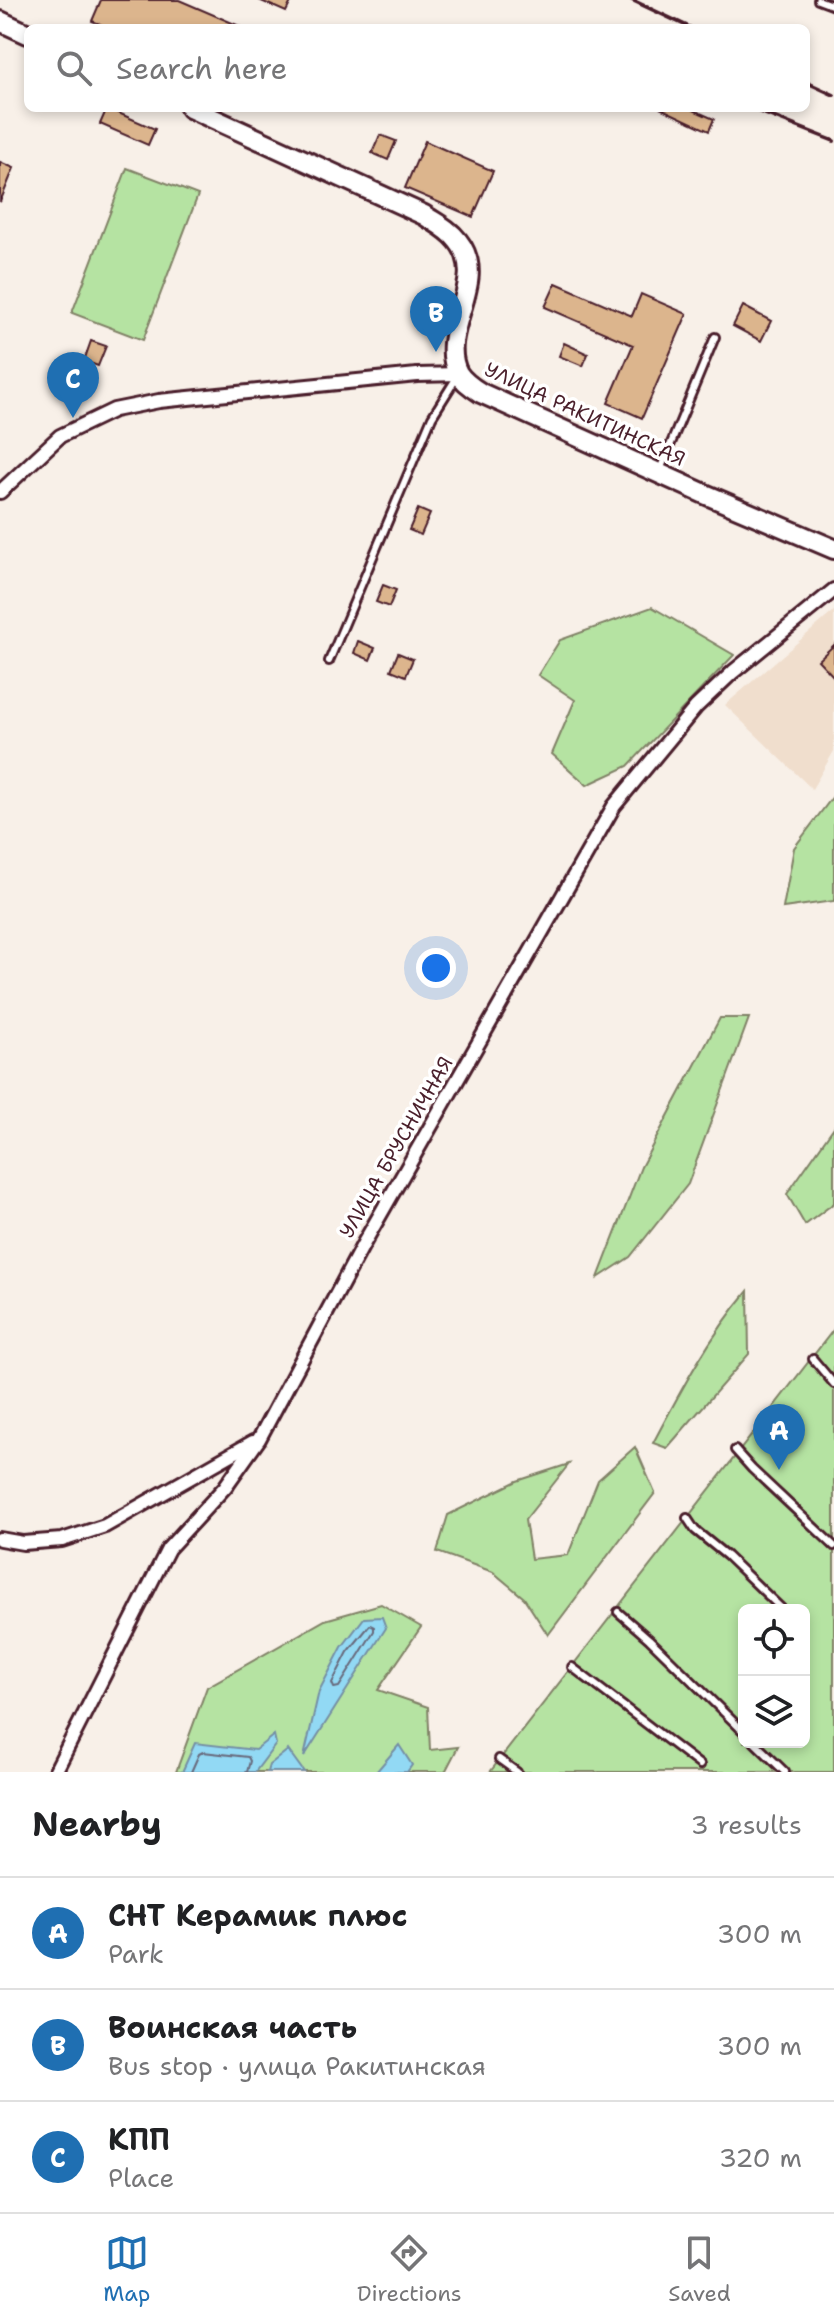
<!DOCTYPE html>
<html lang="en">
<head>
<meta charset="utf-8">
<style>
	body { margin:0; font-family:"Shantell Sans",sans-serif; background:#f6f6f6; color:#202124 }
	.controls { position:absolute; right:24px; bottom:24px; display:grid; overflow:hidden; border-radius:12px; box-shadow:0 4px 12px #0003 }
	.controls button { width:72px; height:72px; display:grid; place-items:center; padding:0; border:0; border-bottom:2px solid #e0e0e0; background:#fff; color:#202124; font:40px sans-serif }
	.you { position:absolute; left:436px; top:968px; width:28px; height:28px; margin:-20px; border:6px solid #fff; border-radius:50%; background:#1a73e8; box-shadow:0 0 0 12px #1a73e833 }
	.badge { display:grid; place-items:center; width:52px; height:52px; border-radius:50%; background:#1f6fb2; color:#fff; font-size:26px; font-weight:700 }
	.pin { position:absolute; translate:-50% -66px; filter:drop-shadow(0 2px 4px #0008) }
	.pin::after { content:''; position:absolute; top:42px; width:28px; height:24px; background:inherit; clip-path:polygon(0 0,100% 0,50% 100%) }
	.list { margin:0; padding:0; list-style:none }
	h2 { display:flex; justify-content:space-between; align-items:center; height:104px; margin:0; padding:0 32px; font-size:34px }
	h2 small { font-size:26px; font-weight:400; color:#757577 }
	.list li { display:grid; grid-template-columns:52px 1fr auto; gap:24px; align-items:center; box-sizing:border-box; height:112px; padding:0 32px; border-top:2px solid #e0e0e0 }
	.list b { display:block; font-size:30px; white-space:nowrap }
	.list p { margin:0; font-size:26px; white-space:nowrap; color:#757577 }
	.list em { font-size:26px; font-style:normal; color:#757577 }
	.icon { flex:none; width:44px; height:44px; fill:none; stroke:currentColor; stroke-width:2; stroke-linecap:round; stroke-linejoin:round }
	.map { position:relative; flex:none; width:834px; height:1772px; overflow:hidden }
	.search { position:absolute; background:#fff; box-shadow:0 4px 12px #0003; left:24px; right:24px; top:24px; height:88px; display:flex; align-items:center; gap:20px; box-sizing:border-box; padding:0 28px; border-radius:12px; color:#757577; font-size:30px }
	.sheet { height:440px; background:#fff }
	nav { display:flex; justify-content:space-around; align-items:center; box-sizing:border-box; height:112px; border-top:2px solid #e0e0e0; background:#fff; font-size:22px; color:#757577 }
	nav a { display:grid; justify-items:center; gap:4px }
	nav .on { color:#1f6fb2 }
	.map>svg:first-child { display:block }
	.built { fill:#f0decd }
	.green { fill:#b5e3a2; stroke:#808166; stroke-width:2; fill-rule:evenodd }
	.water { fill:#92d9f4; stroke:#758fa4; stroke-width:2 }
	.lines { fill:none; stroke-linecap:round; stroke-linejoin:round }
	.shore { stroke:#67697b; stroke-width:2 }
	.building { fill:#dcb58d; stroke:#4a1f2b; stroke-width:2 }
	.lane-casing { stroke:#4a1f2b; stroke-width:12 }
	.street-casing { stroke:#4a1f2b; stroke-width:18 }
	.secondary-casing { stroke:#4a1f2b; stroke-width:24 }
	.lane { stroke:#fff; stroke-width:6 }
	.street { stroke:#fff; stroke-width:12 }
	.secondary { stroke:#fff; stroke-width:18 }
	.rail { stroke:#4a1f2b; stroke-width:4 }
	.labels { text-anchor:middle; dominant-baseline:central; stroke-width:7; stroke-linejoin:round; paint-order:stroke }
	.street-label { font-size:20px; fill:#4a1f2b; stroke:#fff }
</style>
</head>
<body>
<div class="map">
<svg width="834" height="1772" viewBox="0 0 834 1772">
	<rect width="100%" height="100%" fill="#f8f0e8"/>
	<filter id="ink" filterUnits="userSpaceOnUse"><feTurbulence type="fractalNoise" baseFrequency=".0125" numOctaves="2"/><feDisplacementMap in="SourceGraphic" scale="16" xChannelSelector="R" yChannelSelector="G"/><feConvolveMatrix kernelMatrix="1 2 1 2 8 2 1 2 1" color-interpolation-filters="sRGB"/></filter>
	<g filter="url(#ink)">
		<polygon class="built" points="834,611 834,751 812,789 725,705"/>
		<g class="green">
			<polygon points="127,168 198,195 143,340 72,313"/>
			<polygon points="652,607 734,655 628,766 587,785 552,754 575,700 538,675 560,640"/>
			<polygon points="834,795 834,901 783,908 794,848"/>
			<polygon points="720,1018 749,1018 688,1184 630,1257 598,1278 641,1167"/>
			<polygon points="834,1127 834,1203 805,1225 787,1194"/>
			<path d="M748,1291L749,1354L667,1448L653,1443C681,1390 709,1337 748,1291Z"/>
			<path d="M834,1329V1772H490ZM744,1610H804V1742H744Z"/>
			<polygon points="635,1447 655,1493 548,1635 524,1598 493,1572 437,1552 448,1515 517,1481 569,1464 525,1520 531,1559 568,1555 598,1480"/>
			<polygon points="381,1604 421,1627 378,1690 428,1707 430,1750 458,1747 445,1772 176,1772 207,1687 325,1620"/>
		</g>
		<g class="water">
			<polygon points="382,1617 386,1628 304,1757 319,1691 342,1647 364,1618"/>
			<polygon points="274,1735 276,1744 255,1772 182,1772 195,1743 255,1750"/>
			<polygon points="399,1745 412,1765 407,1772 376,1772"/>
			<polygon points="288,1750 304,1772 267,1772 269,1765"/>
		</g>
		<g class="lines">
			<g class="shore">
				<polygon points="370,1625 374,1627 374,1631 339,1687 334,1688 332,1683 348,1652"/>
				<polyline points="191,1772 199,1754 203,1752 248,1757 250,1761 247,1772"/>
			</g>
		</g>
		<g class="building">
			<polygon points="101,0 179,0 244,28 110,28 92,21"/>
			<polygon points="259,0 292,0 286,12"/>
			<polygon points="107,108 155,129 148,145 100,124"/>
			<polygon points="660,108 689,108 714,119 709,131"/>
			<polygon points="380,135 396,141 388,160 372,153"/>
			<polygon points="425,141 493,171 473,217 405,188"/>
			<polygon points="0,162 14,168 0,202"/>
			<polygon points="556,283 632,316 641,294 687,314 642,418 608,403 633,345 545,307"/>
			<polygon points="425,295 442,298 438,314 421,310"/>
			<polygon points="743,306 771,321 761,341 733,326"/>
			<polygon points="91,341 106,346 98,366 84,361"/>
			<polygon points="564,343 588,354 583,366 559,356"/>
			<polygon points="71,357 91,365 87,375 67,368"/>
			<polygon points="418,509 430,514 421,535 409,530"/>
			<polygon points="383,585 396,590 389,607 376,602"/>
			<polygon points="358,641 375,648 370,660 354,653"/>
			<polygon points="834,645 834,677 818,660"/>
			<polygon points="398,653 413,659 406,676 391,670"/>
		</g>
		<g class="lines">
			<defs>
				<g id="lane">
					<polyline points="818,0 834,6"/>
					<polyline points="660,470 715,337"/>
					<polyline points="329,661 432,417 457,377"/>
					<polyline points="813,1359 834,1384"/>
					<polyline points="735,1450 752,1469 834,1546"/>
					<polyline points="687,1518 695,1530 727,1556 783,1610"/>
					<polyline points="618,1612 649,1639 744,1732"/>
					<polyline points="572,1667 700,1765"/>
					<polyline points="754,1742 785,1772"/>
					<polyline points="499,1759 517,1772"/>
				</g>
				<g id="street">
					<polyline points="0,492 60,436 114,410 159,401 417,375 459,374"/>
					<polyline points="0,1539 23,1543 62,1540 105,1526 253,1442"/>
					<polyline points="55,1772 168,1549 225,1487 259,1439 364,1243 614,806 696,707 733,672 834,590"/>
				</g>
				<g id="secondary">
					<polyline points="0,21 28,34"/>
					<path d="M190,108L424,215C436,223 449,229 458,241C491,282 436,330 458,373C463,381 473,388 481,393L707,495L834,549"/>
				</g>
			</defs>
			<use href="#lane" class="lane-casing"/>
			<use href="#street" class="street-casing"/>
			<use href="#secondary" class="secondary-casing"/>
			<use href="#lane" class="lane"/>
			<use href="#street" class="street"/>
			<use href="#secondary" class="secondary"/>
			<g class="rail">
				<polyline points="632,0 691,28"/>
				<polyline points="806,82 834,95"/>
				<polyline points="750,108 834,141"/>
			</g>
		</g>
	</g>
	<g class="labels">
		<g class="street-label">
			<text transform="translate(585 414) rotate(25)">УЛИЦА РАКИТИНСКАЯ</text>
			<text transform="translate(396 1147) rotate(-60)">УЛИЦА БРУСНИЧНАЯ</text>
		</g>
	</g>
</svg>
<div class="controls">
<button><svg class="icon" aria-label="locate" viewBox="0 0 24 24"><circle cx="12" cy="12" r="6"/><path d="M12 2v4M12 18v4M2 12h4M18 12h4"/></svg></button>
<button><svg class="icon" aria-label="layers" viewBox="0 0 24 24"><path d="M12 4l9 5-9 5-9-5zM3 14l9 5 9-5"/></svg></button>
</div>
<div class="you"></div>
<div class="pin badge" style="left:779px;top:1470px">A</div>
<div class="pin badge" style="left:436px;top:352px">B</div>
<div class="pin badge" style="left:73px;top:418px">C</div>
<div class="search"><svg class="icon" aria-label="search" viewBox="0 0 24 24"><circle cx="10" cy="10" r="6"/><path d="M15 15l6 6"/></svg>Search here</div>
</div>
<section class="sheet">
<h2>Nearby<small>3 results</small></h2>
<ul class="list">
<li><span class="badge">A</span><div><b>СНТ Керамик плюс</b><p>Park</p></div><em>300 m</em></li>
<li><span class="badge">B</span><div><b>Воинская часть</b><p>Bus stop · улица Ракитинская</p></div><em>300 m</em></li>
<li><span class="badge">C</span><div><b>КПП</b><p>Place</p></div><em>320 m</em></li>
</ul>
</section>
<nav>
<a class="on"><svg class="icon" aria-label="map" viewBox="0 0 24 24"><path d="M3 6l6-2 6 2 6-2v14l-6 2-6-2-6 2zM9 4v14M15 6v14"/></svg>Map</a>
<a><svg class="icon" aria-label="directions" viewBox="0 0 24 24"><path d="M12 3l9 9-9 9-9-9zM9 14v-3h6M13 9l2 2-2 2"/></svg>Directions</a>
<a><svg class="icon" aria-label="saved" viewBox="0 0 24 24"><path d="M7 4h10v16l-5-4-5 4z"/></svg>Saved</a>
</nav>
</body>
</html>
